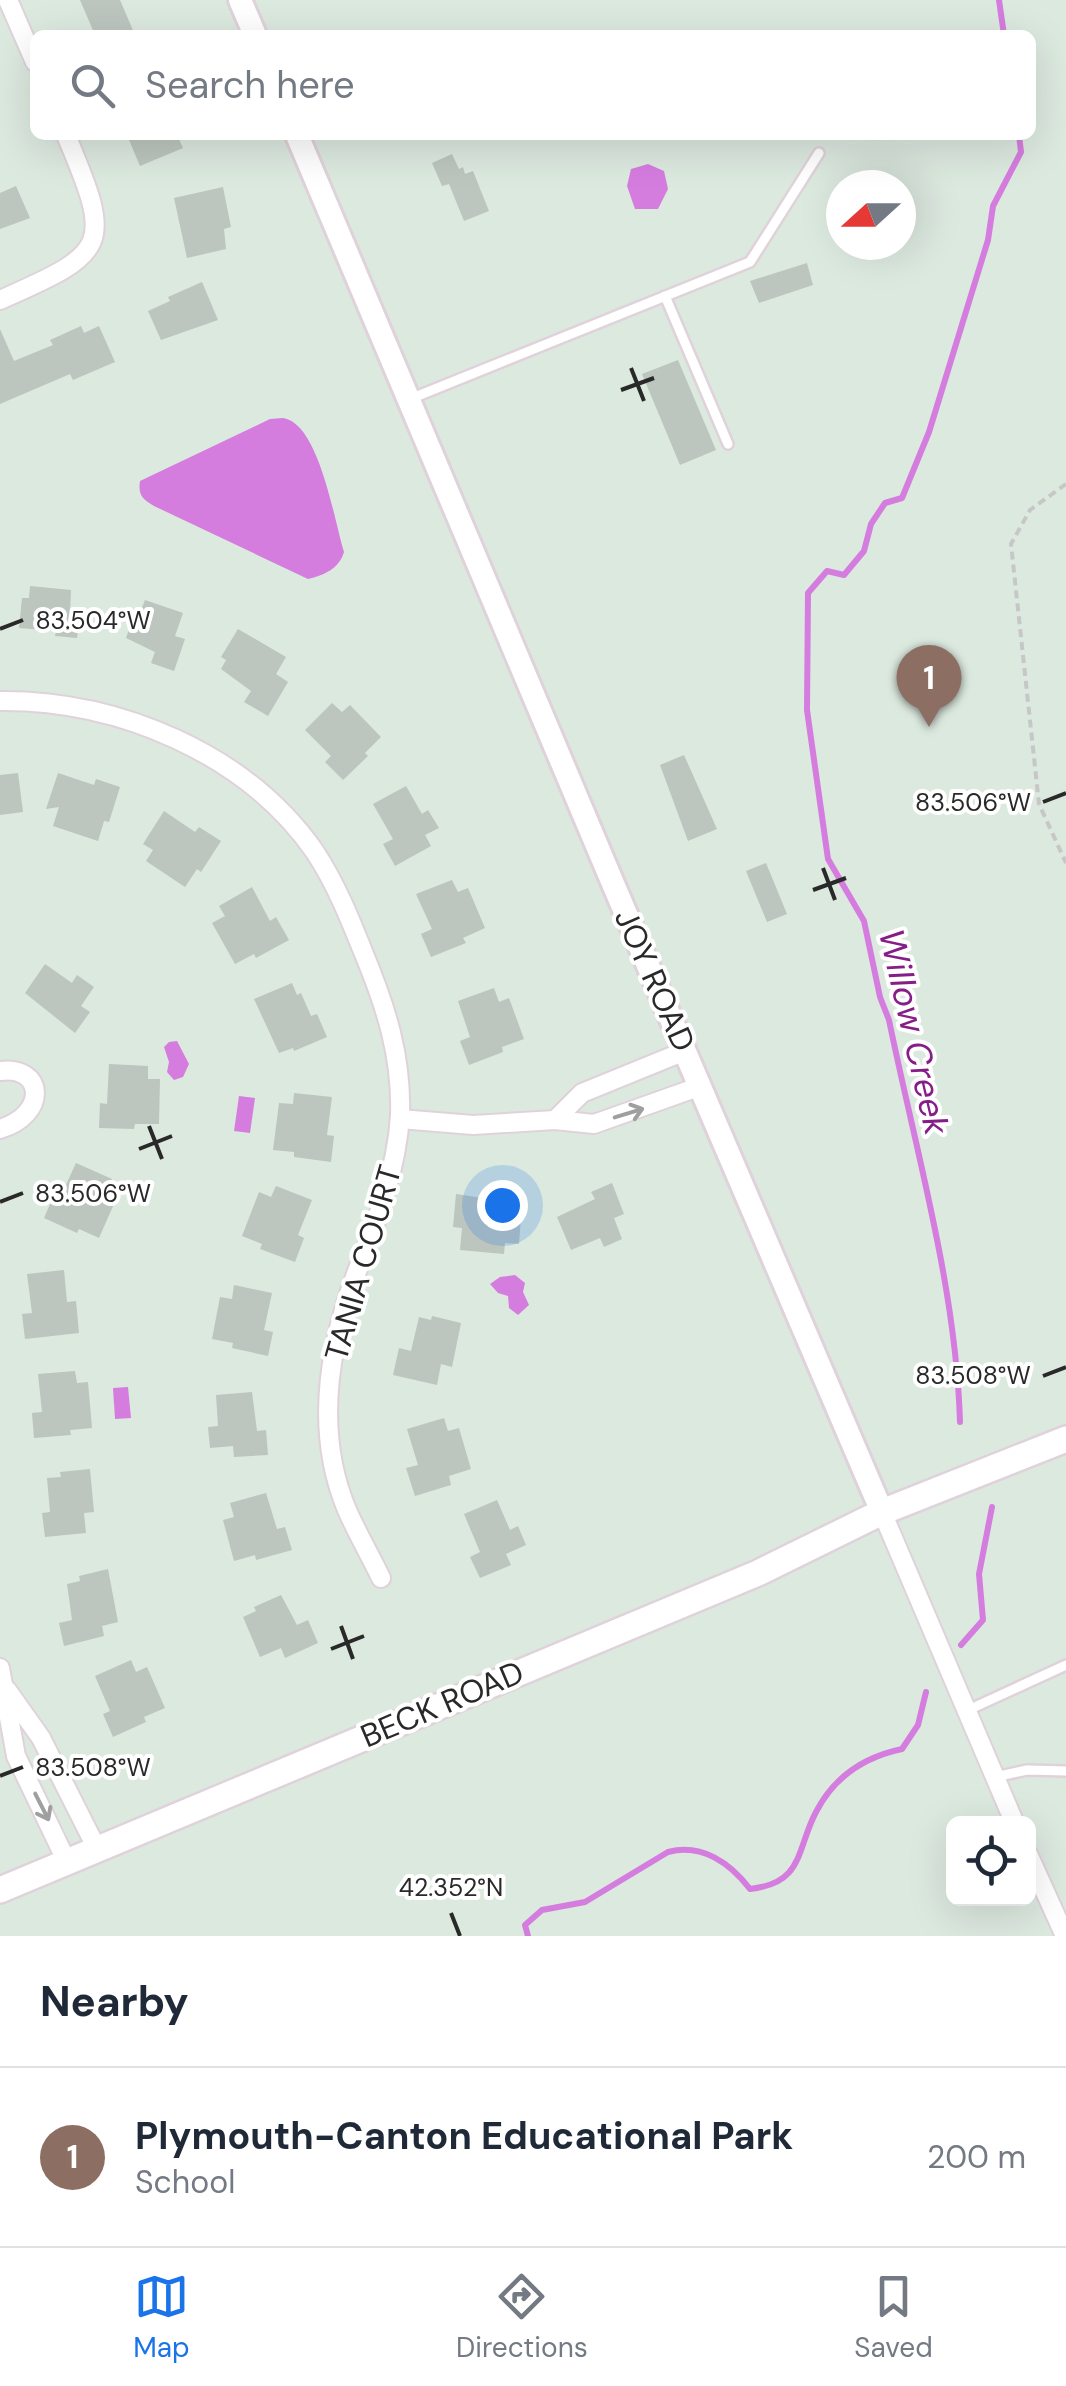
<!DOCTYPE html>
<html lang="en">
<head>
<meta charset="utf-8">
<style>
	body { margin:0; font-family:"DM Sans",sans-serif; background:#f6f6f7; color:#1f2937 }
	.controls { position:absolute; right:30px; bottom:30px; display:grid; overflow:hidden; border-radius:15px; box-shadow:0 10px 40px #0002 }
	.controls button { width:90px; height:90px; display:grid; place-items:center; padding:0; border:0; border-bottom:2px solid #e0e1e3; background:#fff; color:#1f2937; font:50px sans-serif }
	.compass { position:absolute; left:826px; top:170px; width:90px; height:90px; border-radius:50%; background:#fff; box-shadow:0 10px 40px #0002; rotate:249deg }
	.you { position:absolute; left:502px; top:1205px; width:35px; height:35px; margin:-25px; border:8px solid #fff; border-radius:50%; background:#1a73e8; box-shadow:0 0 0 15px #1a73e833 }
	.badge { display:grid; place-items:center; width:65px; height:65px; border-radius:50%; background:#1a73e8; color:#fff; font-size:32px; font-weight:700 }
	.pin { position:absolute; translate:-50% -82px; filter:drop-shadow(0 2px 5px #0008) }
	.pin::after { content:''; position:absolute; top:52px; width:35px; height:30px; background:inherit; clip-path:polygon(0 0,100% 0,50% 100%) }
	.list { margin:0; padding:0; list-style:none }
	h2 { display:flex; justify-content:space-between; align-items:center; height:130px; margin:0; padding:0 40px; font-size:42px }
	h2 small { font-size:32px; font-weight:400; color:#747a83 }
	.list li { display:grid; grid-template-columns:65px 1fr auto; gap:30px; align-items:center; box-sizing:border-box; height:180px; padding:0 40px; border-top:2px solid #e0e1e3 }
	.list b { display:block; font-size:38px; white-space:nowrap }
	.list p { margin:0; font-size:32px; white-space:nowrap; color:#747a83 }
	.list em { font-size:32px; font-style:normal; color:#747a83 }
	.icon { flex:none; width:55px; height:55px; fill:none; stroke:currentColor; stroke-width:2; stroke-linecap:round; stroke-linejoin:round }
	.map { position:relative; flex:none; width:1066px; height:1936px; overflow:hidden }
	.search { position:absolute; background:#fff; box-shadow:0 10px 40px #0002; left:30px; right:30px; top:30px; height:110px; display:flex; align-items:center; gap:25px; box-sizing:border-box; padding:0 35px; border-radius:15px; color:#747a83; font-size:38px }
	.sheet { height:310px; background:#fff }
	nav { display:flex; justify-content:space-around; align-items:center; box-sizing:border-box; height:140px; border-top:2px solid #e0e1e3; background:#fff; font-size:28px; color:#747a83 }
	nav a { display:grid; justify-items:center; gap:5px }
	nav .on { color:#1a73e8 }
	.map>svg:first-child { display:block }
	.water { fill:#d57cdf }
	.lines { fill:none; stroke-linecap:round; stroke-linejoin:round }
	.stream { stroke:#d57cdf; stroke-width:6 }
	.building { fill:#bcc5be }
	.service-casing { stroke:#e0d2da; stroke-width:14 }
	.minor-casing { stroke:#e0d2da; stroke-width:22 }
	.tertiary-casing { stroke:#e0d2da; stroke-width:28 }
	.secondary-casing { stroke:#e0d2da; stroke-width:30 }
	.path { stroke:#c7c7c7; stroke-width:4; stroke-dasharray:8 5; stroke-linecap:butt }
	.service { stroke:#fff; stroke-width:9 }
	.minor { stroke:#fff; stroke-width:18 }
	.tertiary { stroke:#fff; stroke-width:22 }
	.secondary { stroke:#fff; stroke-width:25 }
	.oneway { stroke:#9f9f9f }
	.ticks { fill:none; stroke:#292929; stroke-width:4 }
	.labels { text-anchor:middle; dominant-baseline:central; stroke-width:8; stroke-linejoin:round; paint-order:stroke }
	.street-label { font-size:32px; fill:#292929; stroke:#fff }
	.water-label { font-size:35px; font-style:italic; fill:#861e88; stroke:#fff }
	.ticks-label { font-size:25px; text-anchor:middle; fill:#292929; stroke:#fff; stroke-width:8; stroke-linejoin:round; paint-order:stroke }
</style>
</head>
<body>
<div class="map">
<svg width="1066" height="1936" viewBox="0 0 1066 1936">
	<rect width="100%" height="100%" fill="#dce9df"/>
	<g class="water">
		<polygon points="648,164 664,171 668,189 658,209 635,209 627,186 631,169"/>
		<path d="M283,418C319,423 334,520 344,552C339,569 324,575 308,579L154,506C142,499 138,495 140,481L270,419Z"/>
		<polygon points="177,1041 189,1064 183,1077 174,1080 167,1072 169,1062 164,1047 169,1042"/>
		<polygon points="239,1096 255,1098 250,1133 234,1131"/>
		<polygon points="515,1275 525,1283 523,1292 529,1305 518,1315 509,1308 508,1296 498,1293 490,1284 500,1277"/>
		<polygon points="128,1387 131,1418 115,1419 113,1388"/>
	</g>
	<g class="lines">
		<g class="stream">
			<polyline points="999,0 1004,35"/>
			<path d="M960,1422C956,1287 916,1152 889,1020L880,997L864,921L828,859L807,710L808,593L827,571L844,575L864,551L871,524L885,503L902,498L929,432L988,240L993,206L1021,152L1019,135"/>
			<polyline points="961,1645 983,1620 979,1574 992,1507"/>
			<path d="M528,1936L525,1925L542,1910L585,1902L668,1852C702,1843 730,1863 750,1889C804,1883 796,1850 816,1812C834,1777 864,1757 902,1749L918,1725L926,1692"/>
		</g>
	</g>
	<g class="building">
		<polygon points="80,0 120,0 135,35 95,35"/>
		<polygon points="127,135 177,135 183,148 140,166"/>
		<polygon points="452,154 459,169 463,167 465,174 473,171 489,211 464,221 449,184 442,186 432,163"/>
		<polygon points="16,186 30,218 0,229 0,193"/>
		<polygon points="223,187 231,227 224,229 226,249 187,258 174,198"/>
		<polygon points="807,263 813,285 759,303 750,281"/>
		<polygon points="202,282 218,320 161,340 148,311 170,301 168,297"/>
		<polygon points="81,326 84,333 99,326 115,362 73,380 70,374 0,404 0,329 14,361 53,345 50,340"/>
		<polygon points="678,360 716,450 680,465 642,374"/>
		<polygon points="30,586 71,590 70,613 80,614 77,638 55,636 56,631 19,628 22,598 29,598"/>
		<polygon points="145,600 183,613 175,636 185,639 174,671 151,663 155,652 126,638 135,611 140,613"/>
		<polygon points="238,629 286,657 276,674 288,682 268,716 244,702 251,691 221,669 226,660 221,657"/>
		<polygon points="332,703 342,712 350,705 381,737 365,753 368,756 343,780 325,762 331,756 305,730"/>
		<polygon points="684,755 717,829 688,841 660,765"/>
		<polygon points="18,773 23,812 0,815 0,775"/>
		<polygon points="58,773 94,785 96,779 120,787 109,822 104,821 98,841 53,826 59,807 46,809"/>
		<polygon points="406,786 422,814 428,810 439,828 425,835 431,846 395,866 383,844 393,839 373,804"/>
		<polygon points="164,811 195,832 199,827 221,841 201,872 197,869 185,887 146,861 153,850 143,844"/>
		<polygon points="766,863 787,914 767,922 746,871"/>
		<polygon points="452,880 458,892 468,888 485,928 463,938 466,943 431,957 421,934 432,929 416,894"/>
		<polygon points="252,887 270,921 276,917 289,940 256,958 254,954 235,964 212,923 225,916 219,906"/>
		<polygon points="45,964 72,983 77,975 94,987 81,1006 90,1012 75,1033 25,993"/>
		<polygon points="292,983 297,995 301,993 311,1016 317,1014 327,1037 294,1051 293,1048 279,1053 254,999"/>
		<polygon points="494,988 499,1002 509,998 524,1039 502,1047 503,1052 469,1065 460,1041 470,1037 458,1001"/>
		<polygon points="109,1064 148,1066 148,1079 160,1079 159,1124 135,1124 134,1129 99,1128 100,1103 107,1104"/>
		<polygon points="294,1093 332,1097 327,1135 334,1136 331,1162 294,1157 294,1152 273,1150 279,1103 293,1104"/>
		<polygon points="76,1163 112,1179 106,1192 117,1197 99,1238 79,1229 77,1233 44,1218 54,1195 60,1198"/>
		<polygon points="612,1183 624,1214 614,1218 622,1239 604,1247 600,1238 571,1250 557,1217 595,1199 591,1192"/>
		<polygon points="276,1186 312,1200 298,1235 304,1238 295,1262 260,1249 262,1244 242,1236 259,1192 271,1197"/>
		<polygon points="456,1194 522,1204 519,1244 505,1243 504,1254 460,1250 462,1228 453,1227"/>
		<polygon points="64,1270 67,1302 76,1301 79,1333 25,1339 22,1314 32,1313 27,1274"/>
		<polygon points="234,1285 272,1293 264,1330 273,1332 268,1356 232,1348 233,1343 212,1339 220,1297 232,1299"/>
		<polygon points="432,1316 461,1323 452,1367 441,1364 437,1385 393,1375 399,1348 411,1351 419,1317 431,1320"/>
		<polygon points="75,1371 77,1383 88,1382 92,1428 70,1430 71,1435 34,1438 32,1413 42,1412 38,1374"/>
		<polygon points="252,1392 257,1431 266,1430 268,1455 234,1457 233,1446 210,1448 208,1427 218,1426 216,1395"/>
		<polygon points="444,1418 448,1431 459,1428 471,1469 449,1476 451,1485 415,1496 406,1468 418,1465 407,1429"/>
		<polygon points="90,1469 94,1512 84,1513 86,1533 45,1537 42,1513 50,1512 47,1478 61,1477 60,1472"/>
		<polygon points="266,1493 277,1529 285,1527 292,1550 256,1560 255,1555 234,1561 223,1520 234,1517 230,1503"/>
		<polygon points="497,1500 510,1530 518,1526 526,1545 506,1554 511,1565 480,1578 470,1557 480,1552 464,1514"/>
		<polygon points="108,1569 118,1622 102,1626 104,1636 64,1646 59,1623 72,1620 67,1584 80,1581 79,1576"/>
		<polygon points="281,1595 297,1625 308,1620 318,1643 285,1658 281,1648 260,1657 243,1617 256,1611 254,1607"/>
		<polygon points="131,1660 136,1672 147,1667 165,1708 144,1717 146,1722 113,1737 103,1714 110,1711 95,1676"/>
	</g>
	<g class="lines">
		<defs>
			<g id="service">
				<polyline points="665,296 728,444"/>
				<polyline points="410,399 750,262 819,153"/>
				<polyline points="966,1711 1066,1665"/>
				<polyline points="995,1777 1027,1770 1066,1771"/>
			</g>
			<g id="minor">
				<polyline points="8,0 35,62"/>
				<path d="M0,300C110,252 113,246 66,135"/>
				<path d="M0,701C118,700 246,753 315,852C336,884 350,919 364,954C386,1007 402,1057 400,1115C397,1170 376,1223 356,1274C328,1349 315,1434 347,1510C357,1533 370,1555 381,1578"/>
				<path d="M0,1071C44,1065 49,1114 0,1129"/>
				<polyline points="400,1119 473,1125 555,1120 594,1124 701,1086"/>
				<polyline points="555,1120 582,1093 685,1051"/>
				<polyline points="882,1512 1015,1824"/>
				<polyline points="0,1668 16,1756 66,1860"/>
				<polyline points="7,1690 41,1738 96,1847"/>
				<polyline points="1028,1854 1065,1936"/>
			</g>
			<g id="tertiary">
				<polyline points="240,0 255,35"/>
				<polyline points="297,135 614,886 882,1512"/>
			</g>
			<polyline id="secondary" points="0,1890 758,1573 882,1512 1066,1439"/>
		</defs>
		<use href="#service" class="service-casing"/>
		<use href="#minor" class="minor-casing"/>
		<use href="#tertiary" class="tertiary-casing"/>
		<use href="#secondary" class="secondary-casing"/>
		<polyline class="path" points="1066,484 1030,510 1011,544 1039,804 1066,863"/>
		<use href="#service" class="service"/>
		<use href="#minor" class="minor"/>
		<use href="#tertiary" class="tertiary"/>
		<use href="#secondary" class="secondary"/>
	</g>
	<defs><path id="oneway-shaft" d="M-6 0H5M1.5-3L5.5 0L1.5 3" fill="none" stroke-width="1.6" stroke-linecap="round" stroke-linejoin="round" transform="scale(2.5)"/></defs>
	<g class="oneway">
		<use href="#oneway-shaft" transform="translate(629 1113) rotate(-17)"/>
		<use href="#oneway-shaft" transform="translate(42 1807) rotate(63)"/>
	</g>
	<path class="ticks" d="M631,368L644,401M621,390L654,378M0,629L23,620M1043,802L1066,793M823,868L835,900M813,890L846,878M149,1126L162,1159M139,1149L172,1136M0,1202L23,1193M1043,1376L1066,1367M341,1626L353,1659M331,1649L364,1636M0,1776L23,1767M451,1913L460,1936"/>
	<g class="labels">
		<g class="street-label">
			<text transform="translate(655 980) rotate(66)">JOY ROAD</text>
			<text transform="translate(363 1263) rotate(-74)">TANIA COURT</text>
			<text transform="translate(442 1704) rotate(-23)">BECK ROAD</text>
		</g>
		<g class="water-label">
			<text transform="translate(914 1032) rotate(77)">Willow Creek</text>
		</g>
	</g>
	<g class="ticks-label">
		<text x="93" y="629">83.504°W</text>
		<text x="973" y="811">83.506°W</text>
		<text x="93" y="1202">83.506°W</text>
		<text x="973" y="1384">83.508°W</text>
		<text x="93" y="1776">83.508°W</text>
		<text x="451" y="1896">42.352°N</text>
	</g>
</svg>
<div class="controls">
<button><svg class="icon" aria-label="locate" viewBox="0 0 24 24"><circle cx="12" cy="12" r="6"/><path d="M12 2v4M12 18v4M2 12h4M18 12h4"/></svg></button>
</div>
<svg class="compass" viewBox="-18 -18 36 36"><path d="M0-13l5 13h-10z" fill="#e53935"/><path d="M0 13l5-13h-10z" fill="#747a83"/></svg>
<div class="you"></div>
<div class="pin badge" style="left:929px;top:727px;background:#8d6e63">1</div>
<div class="search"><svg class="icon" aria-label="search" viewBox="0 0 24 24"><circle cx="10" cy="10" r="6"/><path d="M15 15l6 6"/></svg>Search here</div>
</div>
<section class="sheet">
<h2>Nearby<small></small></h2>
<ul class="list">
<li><span class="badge" style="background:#8d6e63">1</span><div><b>Plymouth-Canton Educational Park</b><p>School</p></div><em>200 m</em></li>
</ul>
</section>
<nav>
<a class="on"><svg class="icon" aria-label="map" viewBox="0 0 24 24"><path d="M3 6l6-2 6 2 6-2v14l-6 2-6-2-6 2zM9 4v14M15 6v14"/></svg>Map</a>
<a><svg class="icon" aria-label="directions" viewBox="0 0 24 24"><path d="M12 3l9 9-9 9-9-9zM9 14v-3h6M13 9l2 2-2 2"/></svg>Directions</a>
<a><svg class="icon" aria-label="saved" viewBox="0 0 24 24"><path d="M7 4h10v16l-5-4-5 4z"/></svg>Saved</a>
</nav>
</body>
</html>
